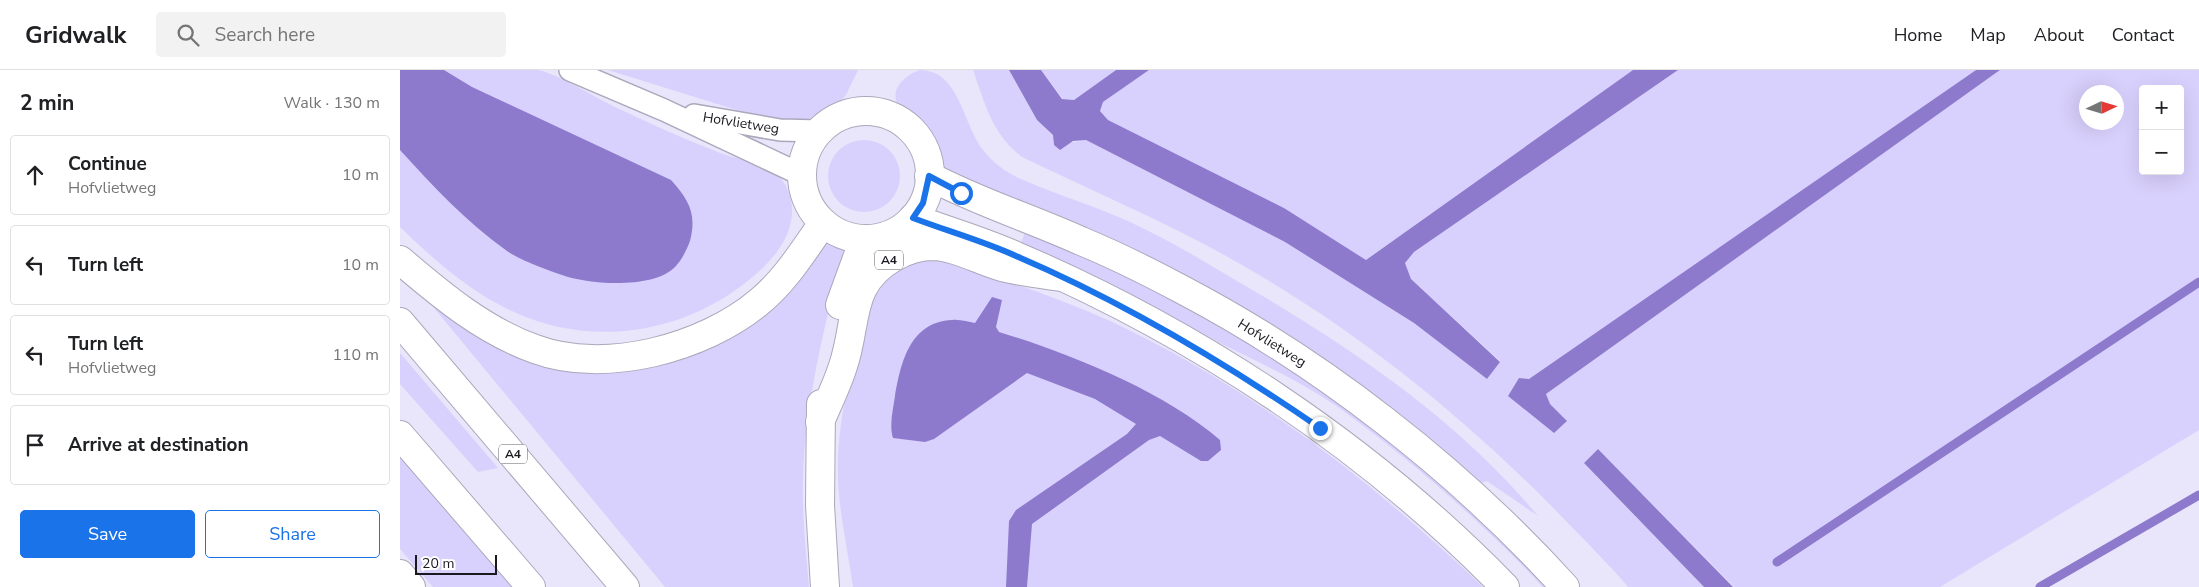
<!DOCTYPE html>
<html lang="en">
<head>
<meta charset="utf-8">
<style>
	body { margin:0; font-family:"Nunito Sans",sans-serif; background:#f2f2f2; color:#202124 }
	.controls { position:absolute; right:15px; top:15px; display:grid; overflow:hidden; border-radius:5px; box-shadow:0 5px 20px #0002 }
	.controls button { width:45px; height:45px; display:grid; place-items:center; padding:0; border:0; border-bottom:1px solid #e0e0e0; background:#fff; color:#202124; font:25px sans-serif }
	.compass { position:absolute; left:1679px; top:15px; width:45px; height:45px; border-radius:50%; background:#fff; box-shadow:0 5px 20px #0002; rotate:86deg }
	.scale { position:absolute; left:15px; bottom:12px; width:82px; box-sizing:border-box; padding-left:5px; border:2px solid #1b1920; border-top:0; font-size:14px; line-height:18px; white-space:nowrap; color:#1b1920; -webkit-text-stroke:4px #fff; paint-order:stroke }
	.stop { position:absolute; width:15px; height:15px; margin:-11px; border:4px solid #1a73e8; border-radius:50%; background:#fff }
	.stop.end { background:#1a73e8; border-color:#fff; box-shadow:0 1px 5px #0008 }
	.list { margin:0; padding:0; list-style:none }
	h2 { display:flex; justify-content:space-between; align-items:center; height:65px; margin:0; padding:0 20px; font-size:21px }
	h2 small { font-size:16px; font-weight:400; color:#757577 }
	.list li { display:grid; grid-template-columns:32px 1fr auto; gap:15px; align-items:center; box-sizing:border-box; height:80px; margin:0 10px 10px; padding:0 10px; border:1px solid #e0e0e0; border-radius:5px }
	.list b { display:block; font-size:19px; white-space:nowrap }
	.list p { margin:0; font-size:16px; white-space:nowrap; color:#757577 }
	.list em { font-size:16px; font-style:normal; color:#757577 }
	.actions { display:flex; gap:10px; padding:15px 20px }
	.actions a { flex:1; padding:11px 0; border:1px solid #1a73e8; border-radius:5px; text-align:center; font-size:18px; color:#1a73e8 }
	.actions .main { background:#1a73e8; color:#fff }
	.icon { flex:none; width:28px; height:28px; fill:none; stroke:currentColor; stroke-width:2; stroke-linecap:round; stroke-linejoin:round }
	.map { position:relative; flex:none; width:1799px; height:517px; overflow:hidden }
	header { display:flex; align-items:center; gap:30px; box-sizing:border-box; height:70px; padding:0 25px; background:#fff; border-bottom:1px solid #e0e0e0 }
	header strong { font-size:24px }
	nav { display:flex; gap:28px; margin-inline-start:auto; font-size:18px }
	.search { width:350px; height:45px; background:#f2f2f2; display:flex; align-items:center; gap:12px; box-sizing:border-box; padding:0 18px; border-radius:5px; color:#757577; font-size:19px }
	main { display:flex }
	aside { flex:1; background:#fff }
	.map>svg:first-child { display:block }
	.green { fill:#d9d1fd; fill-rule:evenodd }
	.water { fill:#8e7acd }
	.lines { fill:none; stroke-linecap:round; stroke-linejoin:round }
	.stream { stroke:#8e7acd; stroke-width:9 }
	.minor-casing { stroke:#aba8bb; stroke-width:24 }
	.primary-casing { stroke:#aba8bb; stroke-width:30 }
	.motorway-casing { stroke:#aba8bb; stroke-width:30 }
	.minor { stroke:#fff; stroke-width:21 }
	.primary { stroke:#fff; stroke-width:28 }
	.motorway { stroke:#fff; stroke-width:28 }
	.route { stroke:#1a73e8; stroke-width:6 }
	.labels { text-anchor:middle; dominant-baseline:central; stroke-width:5; stroke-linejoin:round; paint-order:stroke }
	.shield { fill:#fff; stroke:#5f5e63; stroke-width:1 }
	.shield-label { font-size:12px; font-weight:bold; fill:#1b1920 }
	.street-label { font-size:14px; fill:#1b1920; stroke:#fff }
</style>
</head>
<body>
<header>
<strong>Gridwalk</strong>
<div class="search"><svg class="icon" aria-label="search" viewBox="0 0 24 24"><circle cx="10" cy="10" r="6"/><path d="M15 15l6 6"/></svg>Search here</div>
<nav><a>Home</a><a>Map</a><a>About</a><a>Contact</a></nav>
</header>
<main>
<aside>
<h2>2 min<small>Walk · 130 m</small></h2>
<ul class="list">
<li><svg class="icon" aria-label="ahead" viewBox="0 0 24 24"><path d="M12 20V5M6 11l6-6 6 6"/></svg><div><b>Continue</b><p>Hofvlietweg</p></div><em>10 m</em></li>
<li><svg class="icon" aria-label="left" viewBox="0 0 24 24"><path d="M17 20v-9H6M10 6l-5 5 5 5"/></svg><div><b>Turn left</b></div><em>10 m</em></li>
<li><svg class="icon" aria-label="left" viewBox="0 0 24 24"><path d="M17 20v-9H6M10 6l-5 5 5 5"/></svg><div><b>Turn left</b><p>Hofvlietweg</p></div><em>110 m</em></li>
<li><svg class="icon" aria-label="arrive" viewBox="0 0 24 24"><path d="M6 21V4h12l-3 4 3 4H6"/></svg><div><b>Arrive at destination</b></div></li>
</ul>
<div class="actions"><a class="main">Save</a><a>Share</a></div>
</aside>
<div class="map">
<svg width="1799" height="517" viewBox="0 0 1799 517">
	<rect width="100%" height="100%" fill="#e9e5fa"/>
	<g class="green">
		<path d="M0,0C32,0 65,0 97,0C110,0 125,0 138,0C153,2 197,28 213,36C249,53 286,70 323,84C340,90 360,92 375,103C383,109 389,120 391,130C397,160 377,186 355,205C288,263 195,279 114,242C70,222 34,190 0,157Z"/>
		<polygon points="208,0 458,0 446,25 435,37 403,52 369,50"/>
		<path d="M520,0C560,0 563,56 584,81C593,93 607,103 621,109C657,125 695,136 730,152C767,169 802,190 837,211C946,274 1057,348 1138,446L1087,411L1076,415L1007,357L547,102C538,90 535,76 527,64C522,58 518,51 512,47C508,43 502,41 499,37C488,20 505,5 520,0Z"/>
		<path d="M573,0H609L637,50L653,65L654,75L686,70L885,172L1014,253L1087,309L1100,291L1011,209L1005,193L1014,182L1278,0H1576L1129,310L1119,308L1108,326L1167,351L1150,334L1146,324L1600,0H1799V360L1540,517H1334L1198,379L1184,393L1304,517H1228C1208,493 1185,471 1163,448C1068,350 961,263 842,195C771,154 696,123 622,87C592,64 585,34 573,0ZM1743,19H1780V101H1743ZM1686,22H1716V52H1686Z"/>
		<polygon points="641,0 716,0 674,30 663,29"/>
		<polygon points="749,0 1233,0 966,190 884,138 708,50 700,41 703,32"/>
		<circle cx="464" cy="106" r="36"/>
		<path d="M627,157L769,222L973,353L1154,517H1143C1081,451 1011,390 938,337C900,311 858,292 818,272C753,238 688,205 620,176Z"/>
		<path d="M426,171L444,178C425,255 405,331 403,410C402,446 406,482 409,517H265L25,227L65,256L263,292Z"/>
		<path d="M529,189L552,191C604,211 657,227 708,250C848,315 972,411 1083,517H453C448,481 439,443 438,407C436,341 458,278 474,215L504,195Z"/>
		<polygon points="0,283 98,398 78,402 0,314"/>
		<polygon points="0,382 112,512 112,517 33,517 0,479"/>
	</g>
	<g class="water">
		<path d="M0,0H44L72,17L271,110C289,130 297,144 290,171C287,179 282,190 275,197C254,219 189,215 162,205C145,199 122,191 107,181C66,152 33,116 0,80Z"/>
		<polygon points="609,0 641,0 662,29 674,30 716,0 749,0 703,32 700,41 708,50 884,138 966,190 1233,0 1278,0 1014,182 1005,193 1011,209 1100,292 1087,309 1014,253 885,172 686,70 673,71 660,80 654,75 653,65 637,50"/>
		<polygon points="1576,0 1600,0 1146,324 1150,334 1167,351 1154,363 1108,326 1119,308 1129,309"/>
		<path d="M592,227L602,230L596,257L599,262C671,284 763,321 820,370L821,380L808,391H801L760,366L749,370L632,454L627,517H606L609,451L616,440L727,364L736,354L695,329L627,303L534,369L525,372L493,368C489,355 493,340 495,326C501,292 510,252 552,250C560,249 568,252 575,253Z"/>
		<polygon points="1198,379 1331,515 1333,517 1304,517 1184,393"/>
	</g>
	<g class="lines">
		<g class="stream">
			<polyline points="1377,492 1799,212"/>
			<polyline points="1640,517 1799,425"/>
		</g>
		<defs>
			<g id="minor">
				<polyline points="170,0 264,40 402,105"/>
				<polyline points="294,45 380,60 419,61"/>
			</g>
			<g id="primary">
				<circle cx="466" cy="105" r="64"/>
				<path d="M529,106C578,132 630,148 681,171C715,185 749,202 781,219C922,293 1058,399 1165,517"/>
				<path d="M513,148C547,161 583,171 616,186C796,263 968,376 1105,517"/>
			</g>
			<g id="motorway">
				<path d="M0,190C41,225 84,261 135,279C205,305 304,278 359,232C385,211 404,180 423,153"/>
				<polyline points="440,235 464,169"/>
				<polyline points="0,252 225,517"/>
				<polyline points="421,334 420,435 425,517"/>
				<path d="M420,352C428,333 437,315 443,296C458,252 447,214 494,187C505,181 520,176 533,176C557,177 580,191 602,197C621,202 642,204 662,207"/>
				<polyline points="0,365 131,517"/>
				<polyline points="0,504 11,517"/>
			</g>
		</defs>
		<use href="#minor" class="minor-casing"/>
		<use href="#primary" class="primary-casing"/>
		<use href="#motorway" class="motorway-casing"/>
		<use href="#minor" class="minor"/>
		<use href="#primary" class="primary"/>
		<use href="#motorway" class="motorway"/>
	</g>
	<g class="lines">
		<path class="route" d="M561,123L529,106L523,133L513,148C547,161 583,171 616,186C724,232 824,292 920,358"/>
	</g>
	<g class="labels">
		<g class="shield">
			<rect x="475" y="180.5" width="28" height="19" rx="4"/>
			<rect x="99" y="374.5" width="28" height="19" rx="4"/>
		</g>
		<g class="shield-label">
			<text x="489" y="190">A4</text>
			<text x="113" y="384">A4</text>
		</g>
		<g class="street-label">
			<text transform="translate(341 53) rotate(9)">Hofvlietweg</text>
			<text transform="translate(872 273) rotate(32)">Hofvlietweg</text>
		</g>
	</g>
</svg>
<div class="controls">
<button>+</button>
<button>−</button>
</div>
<svg class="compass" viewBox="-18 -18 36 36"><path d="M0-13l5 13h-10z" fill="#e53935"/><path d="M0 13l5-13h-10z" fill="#757577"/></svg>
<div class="scale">20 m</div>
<div class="stop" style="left:561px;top:123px"></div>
<div class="stop end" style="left:920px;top:358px"></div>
</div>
</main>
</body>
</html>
